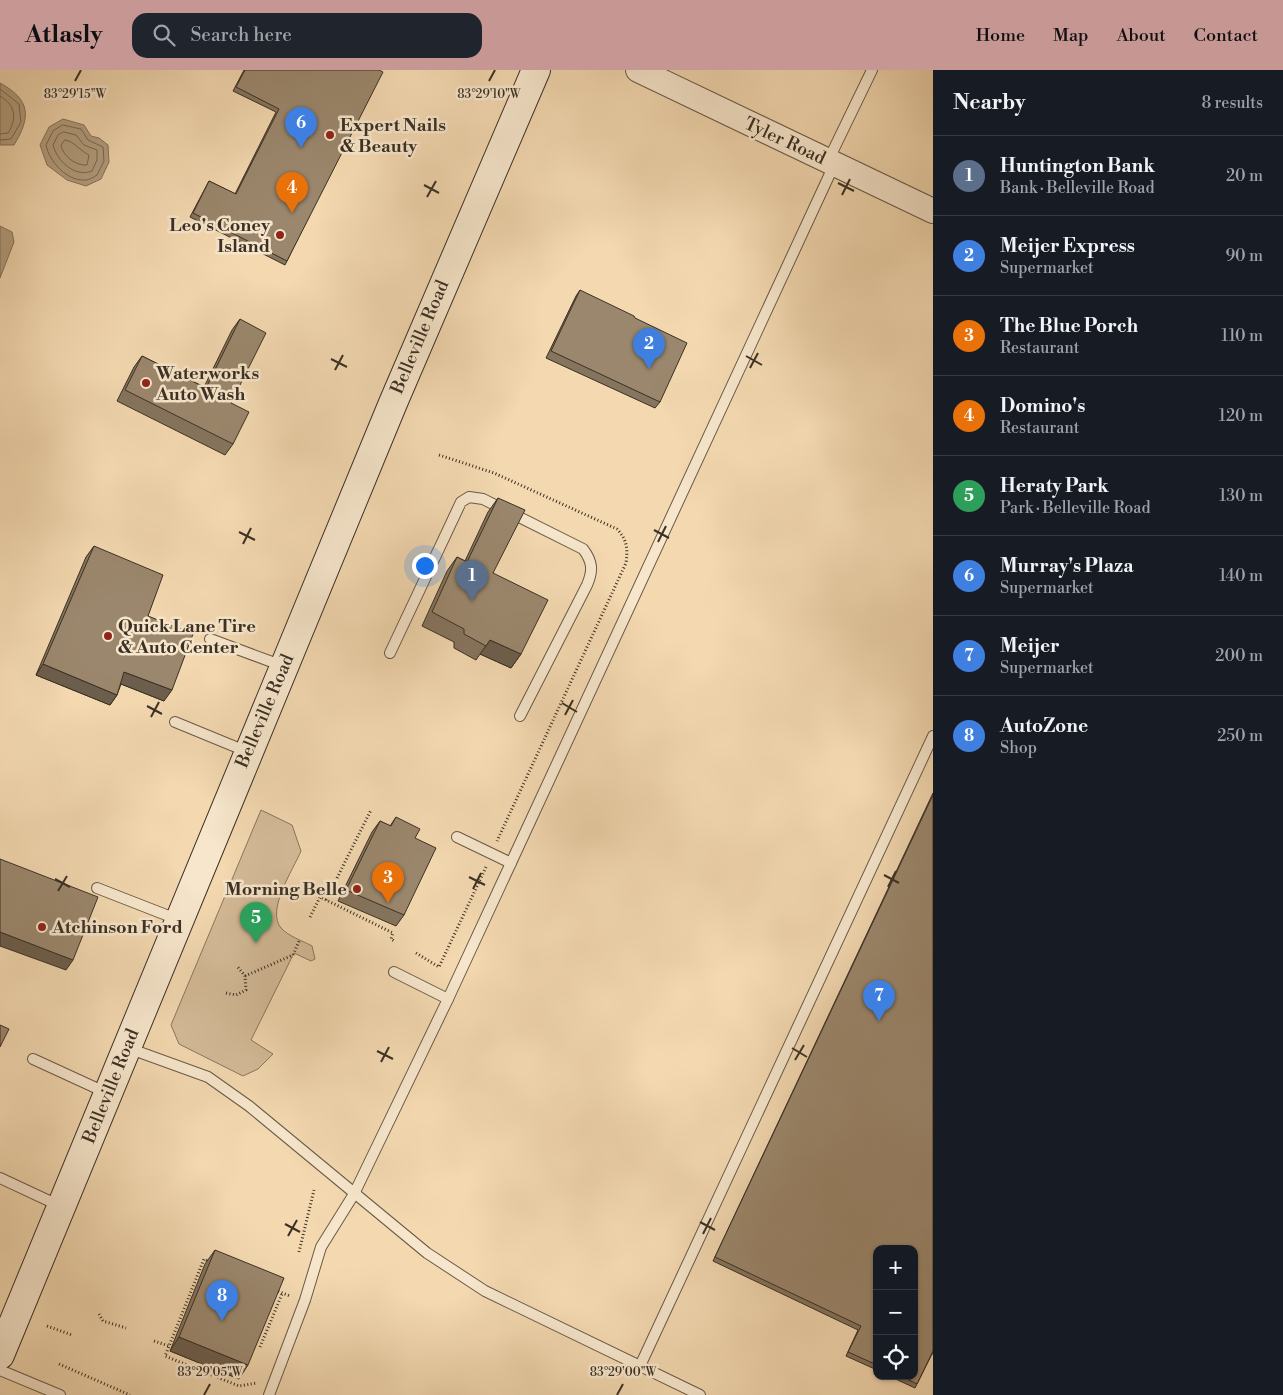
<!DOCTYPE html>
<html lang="en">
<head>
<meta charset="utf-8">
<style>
	body { margin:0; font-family:"Libre Bodoni",serif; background:#20242c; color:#f1f3f6 }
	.controls { position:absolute; right:15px; bottom:15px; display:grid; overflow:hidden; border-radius:10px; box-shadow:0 1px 4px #0004 }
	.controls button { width:45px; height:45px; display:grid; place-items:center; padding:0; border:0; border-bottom:1px solid #363941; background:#171b24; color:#f1f3f6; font:25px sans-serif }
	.you { position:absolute; left:424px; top:495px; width:18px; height:18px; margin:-12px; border:4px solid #fff; border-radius:50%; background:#1a73e8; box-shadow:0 0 0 8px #1a73e833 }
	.badge { display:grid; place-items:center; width:32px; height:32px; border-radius:50%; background:#c59692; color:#fff; font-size:16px; font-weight:700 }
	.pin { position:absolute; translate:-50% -41px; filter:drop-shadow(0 1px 2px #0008) }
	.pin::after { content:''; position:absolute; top:26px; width:18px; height:15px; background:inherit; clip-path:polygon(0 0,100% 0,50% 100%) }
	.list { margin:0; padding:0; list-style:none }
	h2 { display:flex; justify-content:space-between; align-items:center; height:65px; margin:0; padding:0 20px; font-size:21px }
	h2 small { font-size:16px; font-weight:400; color:#9ea1a6 }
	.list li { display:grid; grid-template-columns:32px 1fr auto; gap:15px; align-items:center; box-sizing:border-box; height:80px; padding:0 20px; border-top:1px solid #363941 }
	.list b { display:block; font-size:19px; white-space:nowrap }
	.list p { margin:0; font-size:16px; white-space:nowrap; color:#9ea1a6 }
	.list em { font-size:16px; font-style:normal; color:#9ea1a6 }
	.icon { flex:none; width:28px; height:28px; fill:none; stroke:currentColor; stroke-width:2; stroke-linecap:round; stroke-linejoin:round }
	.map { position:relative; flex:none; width:933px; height:1325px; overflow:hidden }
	header { display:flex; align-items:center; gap:30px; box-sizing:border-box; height:70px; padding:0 25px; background:#c59692; color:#111 }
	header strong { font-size:24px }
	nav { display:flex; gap:28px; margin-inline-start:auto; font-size:18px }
	.search { width:350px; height:45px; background:#20242c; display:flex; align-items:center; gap:12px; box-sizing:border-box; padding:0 18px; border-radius:15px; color:#9ea1a6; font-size:19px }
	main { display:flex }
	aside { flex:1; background:#171b24 }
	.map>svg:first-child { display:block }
	.green { fill:#d4bb98; stroke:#88765e }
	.water { fill:#b49f80; stroke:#84735b }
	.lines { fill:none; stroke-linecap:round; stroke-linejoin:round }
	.shore { stroke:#786852; stroke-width:1 }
	.service-casing { stroke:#695a47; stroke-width:12 }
	.tertiary-casing { stroke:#695a47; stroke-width:26 }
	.secondary-casing { stroke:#3b3024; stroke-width:30 }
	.path { stroke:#3b3024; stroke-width:3; stroke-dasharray:1 2.5; stroke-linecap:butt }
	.service { stroke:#f7e6cc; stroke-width:10 }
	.tertiary { stroke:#f7e6cc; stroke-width:24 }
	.secondary { stroke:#f7e6cc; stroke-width:28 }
	.wall { fill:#85745e; stroke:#3b3024 }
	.shaded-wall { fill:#6c5e4c; stroke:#3b3024 }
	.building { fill:#9b876d; stroke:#3b3024 }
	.ticks { fill:none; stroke:#3b3024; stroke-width:2 }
	.poi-dot { fill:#8f2418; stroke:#f7e6cc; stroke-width:2 }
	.labels { text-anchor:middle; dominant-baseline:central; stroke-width:5; stroke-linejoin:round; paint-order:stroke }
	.poi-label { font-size:18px; font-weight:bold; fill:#3b3024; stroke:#f7e6cc; text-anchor:start }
	.street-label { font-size:18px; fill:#3b3024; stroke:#f7e6cc }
	.ticks-label { font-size:12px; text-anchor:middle; fill:#3b3024; stroke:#f7e6cc; stroke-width:5; stroke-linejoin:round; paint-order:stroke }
</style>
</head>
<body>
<header>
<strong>Atlasly</strong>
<div class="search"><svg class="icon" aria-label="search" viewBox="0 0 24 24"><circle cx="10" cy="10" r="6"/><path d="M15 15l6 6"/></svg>Search here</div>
<nav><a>Home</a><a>Map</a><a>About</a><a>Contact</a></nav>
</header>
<main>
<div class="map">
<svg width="933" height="1325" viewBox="0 0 933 1325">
	<rect width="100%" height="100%" fill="#f3d8b0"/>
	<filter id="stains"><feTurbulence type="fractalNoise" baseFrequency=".004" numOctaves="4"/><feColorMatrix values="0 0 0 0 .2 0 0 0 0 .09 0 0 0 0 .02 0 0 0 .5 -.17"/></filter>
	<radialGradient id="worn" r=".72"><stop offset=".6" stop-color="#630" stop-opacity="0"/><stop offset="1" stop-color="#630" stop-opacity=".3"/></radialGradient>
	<path class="green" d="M261,740L292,755L301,781C293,800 266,840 281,858C288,866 303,871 312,876L315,889L311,891L294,883L251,970L273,984L258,999L243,1006L179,974L171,955Z"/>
	<g class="water">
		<path d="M0,13C31,30 31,47 14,75H0Z"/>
		<polygon points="63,49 84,55 91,66 99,68 108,75 109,92 101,109 86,116 67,110 47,95 40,75 49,57"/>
		<polygon points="0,156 12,162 14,172 0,208"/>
	</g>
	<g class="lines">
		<g class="shore">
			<polyline points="0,19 19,34 21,52 11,69 0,70"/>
			<path d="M0,26C16,35 17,49 8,63L0,64"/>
			<path d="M63,55L81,59L88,70L103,77L104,91L97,105C94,107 89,110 86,110C67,112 49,91 46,75L53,61Z"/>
			<path d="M64,62L76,65L84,75L97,80V90L92,101C75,108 57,91 53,75L58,65Z"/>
			<path d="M65,70C74,71 80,81 89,85L87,95C76,96 64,87 61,76Z"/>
		</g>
		<defs>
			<g id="service">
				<polyline points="828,91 872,0"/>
				<polyline points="210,569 283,596"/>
				<path d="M390,583L461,432L469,427L483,429L583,479C593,492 593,501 587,515L520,646"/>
				<polyline points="175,652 248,682"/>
				<polyline points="457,767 511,793"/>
				<polyline points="97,818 179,850"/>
				<polyline points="394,902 448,929"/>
				<polyline points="128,978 208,1007 249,1036 427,1183 485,1221 700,1325"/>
				<polyline points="33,989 107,1023"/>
				<polyline points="0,1108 60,1136"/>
				<polyline points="640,1296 933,666"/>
				<polyline points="0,1300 60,1325"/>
				<polyline points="269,1325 305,1230 321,1177 354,1124 448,929 834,95"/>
			</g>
			<polyline id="tertiary" points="638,0 933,141"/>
			<polyline id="secondary" points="0,1285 393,333 536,0"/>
		</defs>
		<use href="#service" class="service-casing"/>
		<use href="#tertiary" class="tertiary-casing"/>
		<use href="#secondary" class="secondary-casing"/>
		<g class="path">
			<path d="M439,385L494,403L617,459C627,470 628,478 626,493L497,771"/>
			<polyline points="326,830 371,740"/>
			<polyline points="310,847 320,827 393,863 391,869 394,871"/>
			<polyline points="416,883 439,897 486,797"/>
			<polyline points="245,906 293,885 300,869"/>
			<polyline points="226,923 236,925 246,920 245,906 237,896"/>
			<polyline points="299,1182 314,1120"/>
			<polyline points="210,1192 204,1189 165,1286 239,1316 257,1313"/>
			<polyline points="275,1220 290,1226"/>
			<polyline points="99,1244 103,1251 126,1258"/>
			<polyline points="47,1256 72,1265"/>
			<polyline points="154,1271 169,1276"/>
			<polyline points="260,1277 282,1224"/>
			<polyline points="59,1294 130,1325"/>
		</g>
		<use href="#service" class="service"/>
		<use href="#tertiary" class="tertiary"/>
		<use href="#secondary" class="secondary"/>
	</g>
	<g class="wall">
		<polygon points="244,0 379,0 287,191 285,195 190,147 209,111 235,124 276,42 233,21"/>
		<polygon points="580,220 660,332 655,338 546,288 576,226"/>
		<polygon points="240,249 231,333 233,374 225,385 117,331 134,297 142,286 204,317 232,260"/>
		<polygon points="498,428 493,503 521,584 511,598 480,584 476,590 454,578 454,572 422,556 447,501 457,487 465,491 488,442"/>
		<polygon points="94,476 148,546 164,631 121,614 117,625 110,635 36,605 86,487"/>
		<polygon points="933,723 933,1284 932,1284 915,1318 889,1306 914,1306 877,1179 877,1300 846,1286 858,1260 713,1191"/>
		<polygon points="396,747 415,768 404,845 396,856 338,831 372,762 380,751 390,756"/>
		<polygon points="215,1180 239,1309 170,1281 205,1194"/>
	</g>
	<g class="shaded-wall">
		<polygon points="490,570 521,584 511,598 480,584"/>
		<polygon points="43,594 117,625 110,635 36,605"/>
		<polygon points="124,602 172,620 164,631 116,612"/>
		<polygon points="0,862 73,890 66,900 0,876"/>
		<polygon points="179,1267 248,1295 239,1309 170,1281"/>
	</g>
	<g class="building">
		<polygon points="245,0 379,0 383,2 287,191 193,143 209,111 236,124 279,39 236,17"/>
		<polygon points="580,220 634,246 635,248 687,273 660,332 551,281"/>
		<polygon points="240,249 266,263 231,333 249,342 233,374 125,320 142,286 206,318"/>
		<polygon points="498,428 525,440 493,503 548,530 521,584 490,570 486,576 464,564 464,559 432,542 457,487 467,492"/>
		<polygon points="94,476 163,505 148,546 193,564 172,620 124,602 117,625 43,594"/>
		<polygon points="933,725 933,1281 917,1314 900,1306 914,1306 914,1179 877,1179 877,1295 848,1282 861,1256 715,1187"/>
		<polygon points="396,747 420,759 415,768 436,778 404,845 346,820 380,751 391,756"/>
		<polygon points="0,789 98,827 73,890 0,862"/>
		<polygon points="0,955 9,959 0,977"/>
		<polygon points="215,1180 284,1208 248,1295 179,1267"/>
	</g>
	<path class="ticks" d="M75,11L81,0M489,11L495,0M838,113L854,121M424,115L439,123M842,125L850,109M427,127L436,111M746,286L762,295M331,289L347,297M750,298L758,283M335,300L343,285M654,460L669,468M239,462L255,470M658,472L666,456M243,474L251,458M562,633L577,642M147,636L162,644M565,645L573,630M151,647L159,632M884,805L899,813M469,807L485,815M55,809L70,817M888,817L896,801M473,819L481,803M58,821L67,806M792,978L807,987M377,981L393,989M795,990L804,975M381,992L389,977M700,1152L715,1160M285,1154L300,1162M703,1164L711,1148M288,1166L297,1150M204,1325L210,1314M617,1325L623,1314"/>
	<g class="poi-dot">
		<circle cx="330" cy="65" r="5"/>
		<circle cx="280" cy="165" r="5"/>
		<circle cx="146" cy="313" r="5"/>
		<circle cx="108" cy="566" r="5"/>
		<circle cx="357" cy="819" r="5"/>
		<circle cx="42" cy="857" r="5"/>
	</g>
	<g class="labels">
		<g class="poi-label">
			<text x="340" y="55">Expert Nails<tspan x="340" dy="21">&amp; Beauty</tspan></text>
			<text x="270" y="155" text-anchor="end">Leo's Coney<tspan x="270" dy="21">Island</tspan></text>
			<text x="156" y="303">Waterworks<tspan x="156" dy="21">Auto Wash</tspan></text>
			<text x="118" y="556">Quick Lane Tire<tspan x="118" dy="21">&amp; Auto Center</tspan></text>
			<text x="347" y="819" text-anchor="end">Morning Belle</text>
			<text x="52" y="857">Atchinson Ford</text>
		</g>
		<g class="street-label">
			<text transform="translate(785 71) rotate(25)">Tyler Road</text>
			<text transform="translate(420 267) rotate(-67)">Belleville Road</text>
			<text transform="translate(265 641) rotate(-67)">Belleville Road</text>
			<text transform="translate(111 1016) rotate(-68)">Belleville Road</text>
		</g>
	</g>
	<g class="ticks-label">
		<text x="75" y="28">83°29'15"W</text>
		<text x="489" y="28">83°29'10"W</text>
		<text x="210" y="1306">83°29'05"W</text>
		<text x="623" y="1306">83°29'00"W</text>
	</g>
	<rect width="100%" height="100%" filter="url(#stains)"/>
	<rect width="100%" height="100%" fill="url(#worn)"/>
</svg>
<div class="controls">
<button>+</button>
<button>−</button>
<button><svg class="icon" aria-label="locate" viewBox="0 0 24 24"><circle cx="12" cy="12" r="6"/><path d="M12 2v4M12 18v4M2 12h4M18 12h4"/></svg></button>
</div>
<div class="you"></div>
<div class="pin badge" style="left:472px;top:531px;background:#5c6f8a">1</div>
<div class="pin badge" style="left:649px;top:299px;background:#3f7fe0">2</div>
<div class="pin badge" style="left:388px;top:833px;background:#e8710a">3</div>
<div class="pin badge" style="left:292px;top:143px;background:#e8710a">4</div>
<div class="pin badge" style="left:256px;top:873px;background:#2e9e5b">5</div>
<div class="pin badge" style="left:301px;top:78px;background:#3f7fe0">6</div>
<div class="pin badge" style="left:879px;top:951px;background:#3f7fe0">7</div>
<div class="pin badge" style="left:222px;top:1251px;background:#3f7fe0">8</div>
</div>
<aside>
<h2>Nearby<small>8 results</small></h2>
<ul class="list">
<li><span class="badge" style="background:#5c6f8a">1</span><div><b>Huntington Bank</b><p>Bank · Belleville Road</p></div><em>20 m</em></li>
<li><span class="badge" style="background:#3f7fe0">2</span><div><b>Meijer Express</b><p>Supermarket</p></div><em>90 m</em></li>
<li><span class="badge" style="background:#e8710a">3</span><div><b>The Blue Porch</b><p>Restaurant</p></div><em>110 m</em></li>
<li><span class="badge" style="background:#e8710a">4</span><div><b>Domino's</b><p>Restaurant</p></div><em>120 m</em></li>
<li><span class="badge" style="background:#2e9e5b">5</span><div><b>Heraty Park</b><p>Park · Belleville Road</p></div><em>130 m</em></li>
<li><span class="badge" style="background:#3f7fe0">6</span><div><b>Murray's Plaza</b><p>Supermarket</p></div><em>140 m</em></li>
<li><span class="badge" style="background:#3f7fe0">7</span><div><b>Meijer</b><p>Supermarket</p></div><em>200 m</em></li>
<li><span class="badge" style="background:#3f7fe0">8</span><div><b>AutoZone</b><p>Shop</p></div><em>250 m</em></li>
</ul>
</aside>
</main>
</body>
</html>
